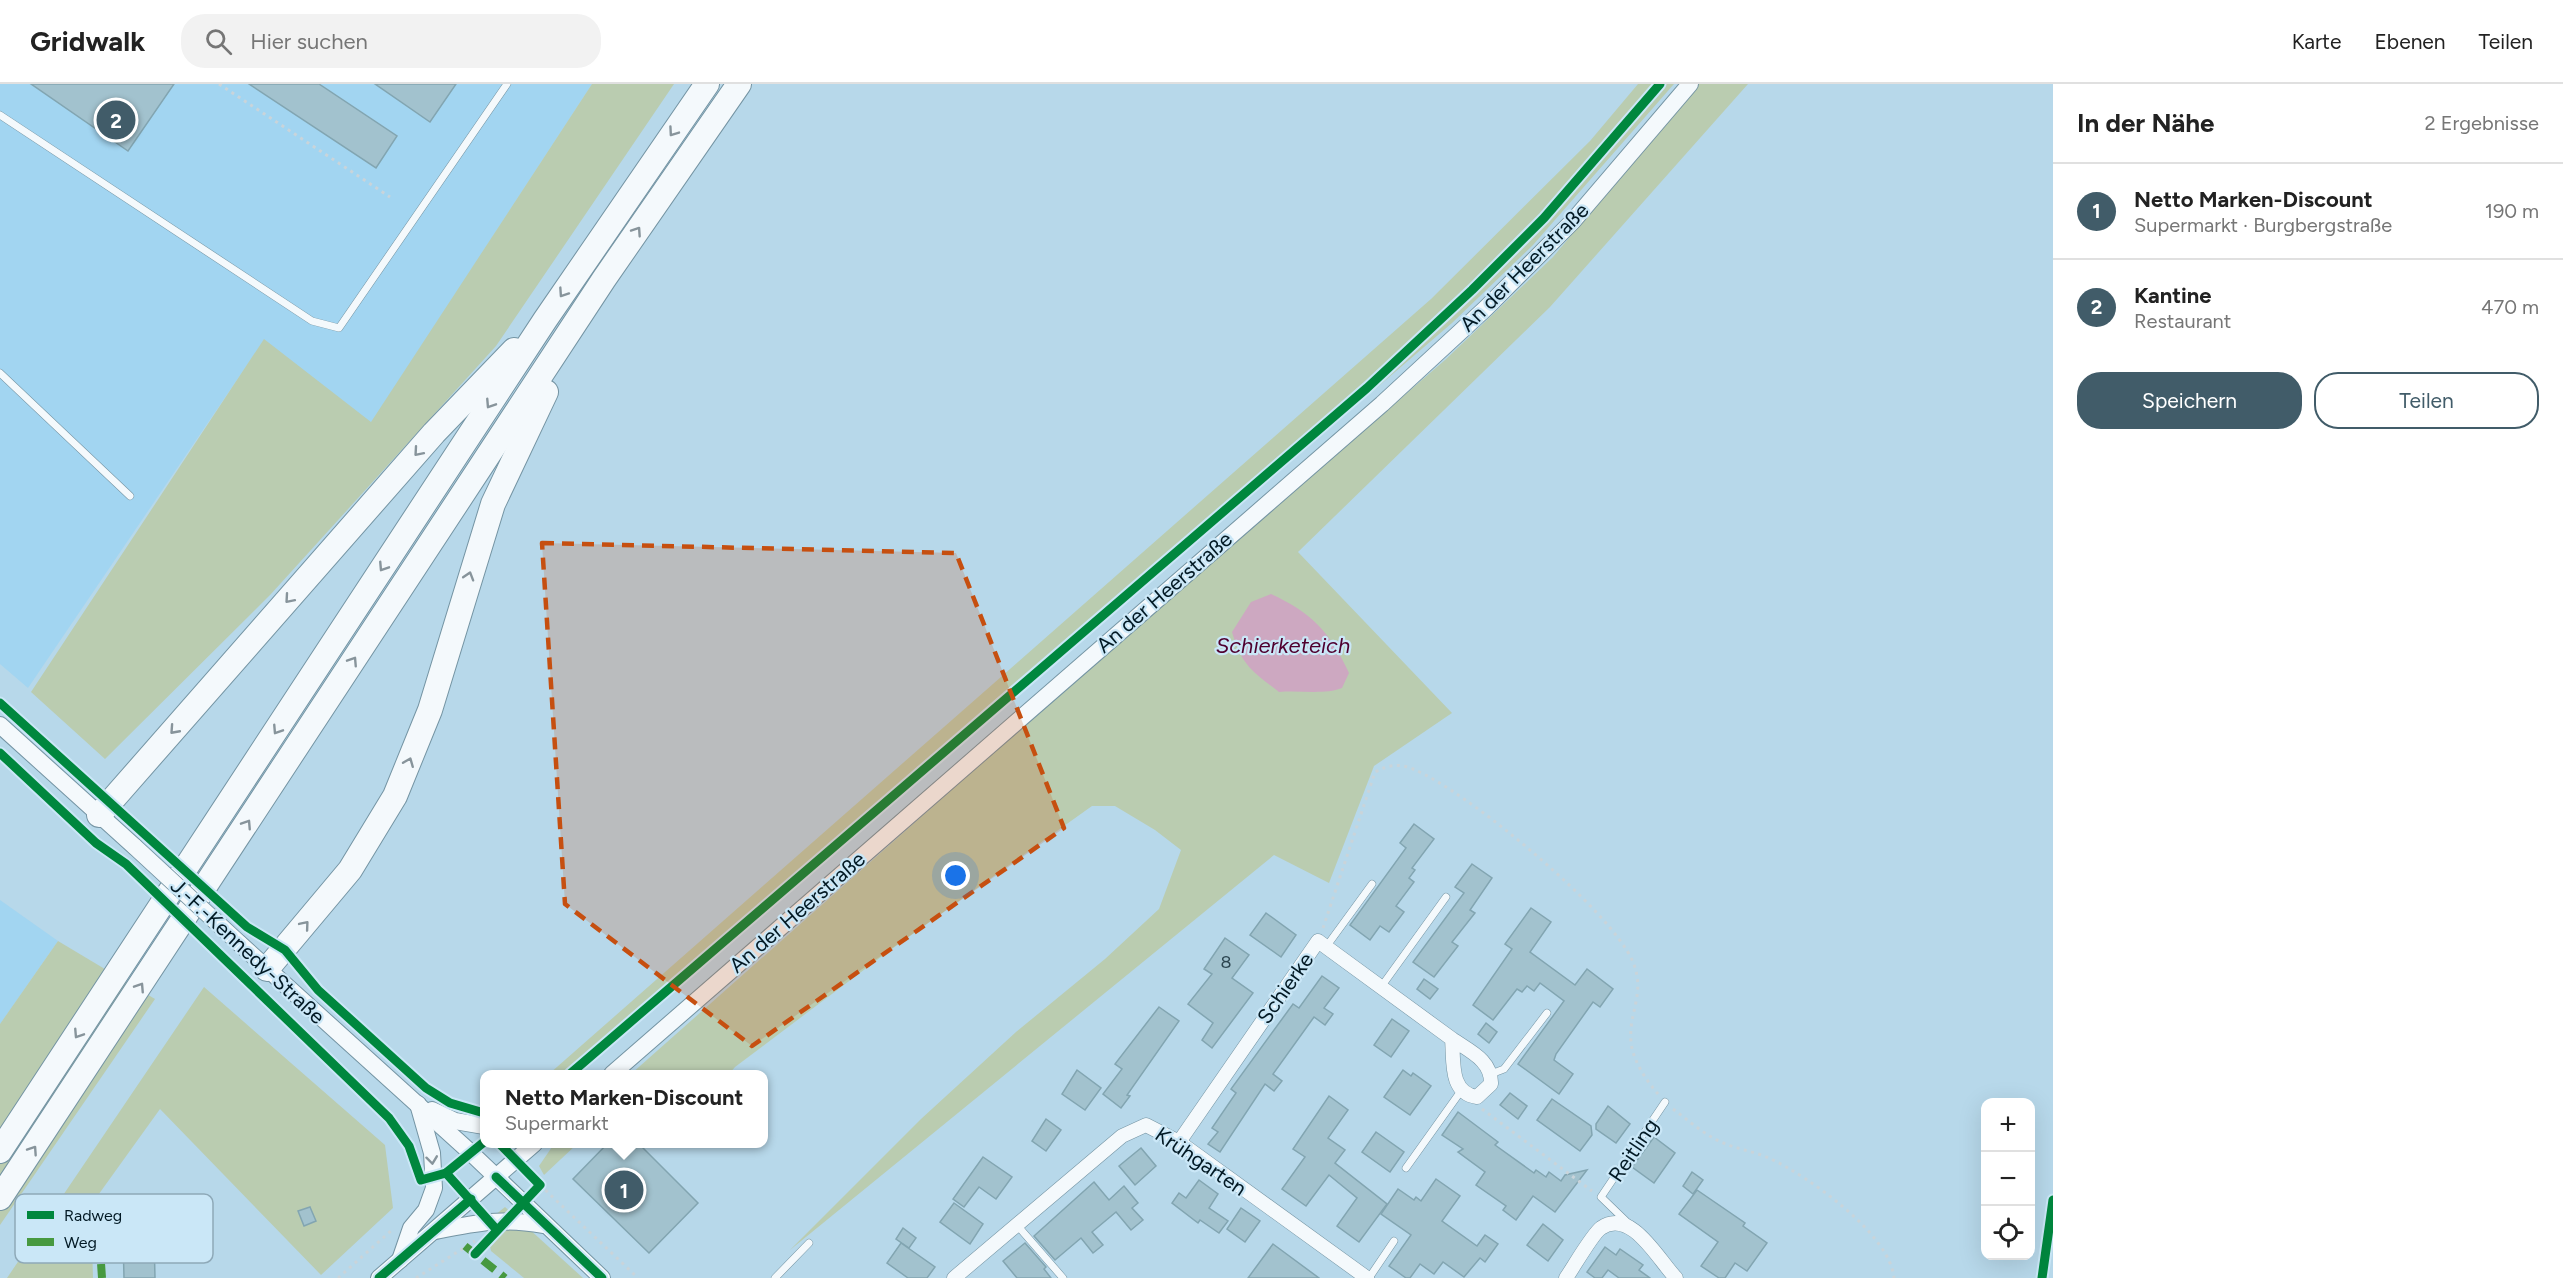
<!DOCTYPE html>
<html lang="de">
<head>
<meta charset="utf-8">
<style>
	body { margin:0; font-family:Figtree,sans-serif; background:#f2f2f2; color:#222 }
	.controls { position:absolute; right:18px; bottom:18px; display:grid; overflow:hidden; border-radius:12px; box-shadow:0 6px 24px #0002 }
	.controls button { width:54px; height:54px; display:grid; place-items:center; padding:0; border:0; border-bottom:2px solid #e0e0e0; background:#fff; color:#222; font:30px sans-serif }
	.you { position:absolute; left:956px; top:792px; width:21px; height:21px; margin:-15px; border:4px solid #fff; border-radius:50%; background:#1a73e8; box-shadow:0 0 0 9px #1a73e833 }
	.badge { display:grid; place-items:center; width:39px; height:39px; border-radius:50%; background:#415c69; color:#fff; font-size:20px; font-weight:700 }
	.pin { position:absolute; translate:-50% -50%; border:3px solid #fff; box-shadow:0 2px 6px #0006 }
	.popup { position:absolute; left:480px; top:986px; width:288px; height:78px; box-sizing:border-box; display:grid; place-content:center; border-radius:12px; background:#fff; filter:drop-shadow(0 2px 4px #0005); font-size:20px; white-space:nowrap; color:#767676 }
	.popup b { font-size:22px; color:#222 }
	.popup::after { content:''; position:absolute; left:50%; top:100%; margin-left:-12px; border:12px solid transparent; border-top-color:#fff }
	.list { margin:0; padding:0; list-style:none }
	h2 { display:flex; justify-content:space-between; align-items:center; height:78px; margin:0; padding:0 24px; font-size:26px }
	h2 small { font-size:20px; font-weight:400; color:#767676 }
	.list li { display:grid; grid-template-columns:39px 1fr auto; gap:18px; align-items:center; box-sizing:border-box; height:96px; padding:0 24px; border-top:2px solid #e0e0e0 }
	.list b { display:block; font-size:22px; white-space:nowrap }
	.list p { margin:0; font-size:20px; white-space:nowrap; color:#767676 }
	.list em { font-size:20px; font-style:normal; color:#767676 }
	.actions { display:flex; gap:12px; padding:18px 24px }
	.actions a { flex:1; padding:14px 0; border:2px solid #415c69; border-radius:24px; text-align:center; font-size:21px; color:#415c69 }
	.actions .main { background:#415c69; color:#fff }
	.icon { flex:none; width:33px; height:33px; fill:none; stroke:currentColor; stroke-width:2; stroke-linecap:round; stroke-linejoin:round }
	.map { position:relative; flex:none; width:2053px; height:1194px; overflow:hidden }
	header { display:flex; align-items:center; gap:36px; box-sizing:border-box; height:84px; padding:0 30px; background:#fff; border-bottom:2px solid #e0e0e0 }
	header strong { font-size:28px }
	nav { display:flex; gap:33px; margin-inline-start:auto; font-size:21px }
	.search { width:420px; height:54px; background:#f2f2f2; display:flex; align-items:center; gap:15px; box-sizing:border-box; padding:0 21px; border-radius:24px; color:#767676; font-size:22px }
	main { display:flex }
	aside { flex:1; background:#fff }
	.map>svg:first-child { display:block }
	.built { fill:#a2d5f1 }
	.green { fill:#baccb0 }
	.water { fill:#cda8c1 }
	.building { fill:#a2c2ce; stroke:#82a5b1; stroke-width:1.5 }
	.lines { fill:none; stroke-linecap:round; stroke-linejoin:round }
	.service-casing { stroke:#7494a3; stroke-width:8 }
	.minor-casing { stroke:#7494a3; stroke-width:15 }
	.tertiary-casing { stroke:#7494a3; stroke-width:18 }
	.motorway-casing { stroke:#7494a3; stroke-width:26 }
	.path { stroke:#c9d4da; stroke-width:3; stroke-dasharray:3 4.5; stroke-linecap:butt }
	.service { stroke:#f4f9fc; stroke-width:7 }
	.minor { stroke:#f4f9fc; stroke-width:14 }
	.tertiary { stroke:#f4f9fc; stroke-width:16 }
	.motorway { stroke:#f4f9fc; stroke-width:24 }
	.tertiary-bridge-casing { stroke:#7494a3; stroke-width:18; stroke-linecap:butt }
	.tertiary-bridge { stroke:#f4f9fc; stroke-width:16 }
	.quiet { stroke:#479940; stroke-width:8; stroke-dasharray:15 8; stroke-linecap:butt }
	.cycleway-casing { stroke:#cae7f7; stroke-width:13 }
	.cycleway { stroke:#00873e; stroke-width:9 }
	.oneway { stroke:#87949b }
	.marked { fill:#c64f10; fill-opacity:0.2; stroke:#c64f10; stroke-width:4.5; stroke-dasharray:12 8; stroke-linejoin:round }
	.labels { text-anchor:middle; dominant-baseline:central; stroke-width:4.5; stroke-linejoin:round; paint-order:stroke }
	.number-label { font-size:18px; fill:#2b444f }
	.street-label { font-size:21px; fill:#021924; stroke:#cae7f7 }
	.water-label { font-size:22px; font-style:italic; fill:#50002f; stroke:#cae7f7 }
	.key { fill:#cae7f7; stroke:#8ea9b8; stroke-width:1.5 }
	.key-label { font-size:16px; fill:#021924 }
</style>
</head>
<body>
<header>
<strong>Gridwalk</strong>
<div class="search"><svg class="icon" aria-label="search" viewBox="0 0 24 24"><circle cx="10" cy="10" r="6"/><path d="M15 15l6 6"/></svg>Hier suchen</div>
<nav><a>Karte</a><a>Ebenen</a><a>Teilen</a></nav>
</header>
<main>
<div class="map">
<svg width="2053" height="1194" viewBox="0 0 2053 1194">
	<rect width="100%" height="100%" fill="#b7d8ea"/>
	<g class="built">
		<polygon points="0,0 592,0 371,339 264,256 28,604 0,580"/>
		<polygon points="0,816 58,857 0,940"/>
	</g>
	<g class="green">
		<polygon points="592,0 674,0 496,262 271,510 105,675 31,608 264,255 371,338"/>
		<polygon points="1638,0 1674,0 1533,161 1452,239 578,990 549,990 1431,215 1590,57"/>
		<polygon points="1698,0 1748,0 1550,223 1298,468 1452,629 1374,682 1329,799 1274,771 790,1166 921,1035 1016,948 1105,875 1159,825 1181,766 1155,746 1115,722 1092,722 889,867 735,983 729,990 631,990 1115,561 1445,276 1553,173"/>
		<polygon points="58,857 155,915 0,1141 0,940"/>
		<polygon points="204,903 385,1061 393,1124 321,1191 160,1025 91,1121 93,1194 7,1194"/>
		<polygon points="554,1060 577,1060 544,1091 539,1082"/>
		<polygon points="505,1123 583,1194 524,1194 491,1167 485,1139"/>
	</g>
	<path class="water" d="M1271,510C1312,529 1330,548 1349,589L1342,604C1324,611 1300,606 1279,608C1252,587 1242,582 1232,548L1251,518Z"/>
	<g class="building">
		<polygon points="31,0 174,0 128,67"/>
		<polygon points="249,0 319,0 397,52 376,84"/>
		<polygon points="375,0 456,0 430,38"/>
		<polygon points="1414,740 1434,755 1412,784 1415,786 1409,794 1414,798 1396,822 1404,828 1389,848 1380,842 1370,856 1350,841 1406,764 1400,759"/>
		<polygon points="1472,780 1492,794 1470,826 1475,829 1452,858 1458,862 1434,893 1413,878 1464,809 1455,803"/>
		<polygon points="1531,824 1551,838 1530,868 1575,901 1587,885 1613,905 1600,923 1593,918 1556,970 1554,976 1573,990 1559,1010 1518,980 1564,917 1540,899 1534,907 1527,902 1522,908 1517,905 1493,936 1473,921 1512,865 1505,860"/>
		<polygon points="1266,829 1296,851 1281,873 1250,851"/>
		<polygon points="1225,854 1249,871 1232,894 1253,909 1212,964 1202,956 1213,939 1188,920 1212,890 1204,885"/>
		<polygon points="1322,892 1339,904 1324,924 1333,930 1325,941 1314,933 1273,990 1282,997 1274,1007 1265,1000 1220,1068 1208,1060 1218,1048 1212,1044 1236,1009 1231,1005 1293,920 1299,924"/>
		<polygon points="1424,895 1438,905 1430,915 1417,905"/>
		<polygon points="1159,923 1179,937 1127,1011 1130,1012 1121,1024 1103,1010 1122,985 1115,980"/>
		<polygon points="1392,935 1409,947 1391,973 1374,961"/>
		<polygon points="1486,939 1497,948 1489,959 1478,950"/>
		<polygon points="1077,986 1101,1004 1085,1026 1062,1010"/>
		<polygon points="1403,986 1411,992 1413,989 1431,1002 1410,1031 1384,1013"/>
		<polygon points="1510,1009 1527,1022 1518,1035 1500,1021"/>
		<polygon points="1329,1012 1348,1026 1328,1054 1345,1066 1335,1079 1387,1120 1359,1158 1337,1142 1357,1114 1329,1091 1306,1122 1282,1105 1305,1073 1293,1065"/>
		<polygon points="1552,1015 1591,1042 1592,1051 1580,1067 1537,1036"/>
		<polygon points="1608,1022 1630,1040 1616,1059 1596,1045 1596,1040"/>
		<polygon points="1458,1028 1498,1058 1495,1061 1534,1089 1536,1086 1546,1093 1549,1088 1561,1097 1565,1091 1587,1086 1555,1128 1533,1112 1516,1136 1503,1126 1506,1122 1476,1101 1485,1088 1458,1068 1463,1065 1442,1051"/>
		<polygon points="1046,1035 1061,1046 1046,1067 1032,1057"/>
		<polygon points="1376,1048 1404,1068 1390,1088 1362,1068"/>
		<polygon points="1654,1053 1675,1069 1654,1099 1632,1083"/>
		<polygon points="608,1059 638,1059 698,1119 649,1169 573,1095"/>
		<polygon points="1141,1064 1156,1082 1135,1101 1119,1082"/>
		<polygon points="983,1073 1012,1093 996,1115 979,1103 964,1123 953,1115"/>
		<polygon points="1692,1088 1703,1096 1693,1110 1683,1102"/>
		<polygon points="1436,1095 1460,1112 1442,1137 1477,1162 1485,1151 1498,1160 1485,1178 1480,1174 1464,1193 1443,1178 1434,1190 1420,1180 1410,1194 1406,1194 1389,1182 1411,1151 1381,1130 1398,1105 1414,1116 1416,1113 1421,1117"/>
		<polygon points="1199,1096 1218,1110 1209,1124 1228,1137 1219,1149 1200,1136 1198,1139 1172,1119 1179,1109 1186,1114"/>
		<polygon points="1094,1098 1109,1116 1124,1102 1138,1119 1132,1124 1143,1136 1131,1146 1116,1128 1092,1148 1103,1161 1093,1169 1081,1154 1055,1176 1034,1152"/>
		<polygon points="1697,1106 1745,1139 1743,1142 1767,1159 1747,1187 1735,1179 1725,1194 1719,1194 1701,1182 1718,1158 1679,1130"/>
		<polygon points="954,1119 983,1140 970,1160 940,1138"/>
		<polygon points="310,1123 316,1137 304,1142 298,1127"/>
		<polygon points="1241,1124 1260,1137 1245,1158 1227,1145"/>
		<polygon points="1543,1140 1563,1156 1548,1177 1527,1161"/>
		<polygon points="903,1144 916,1154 909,1164 896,1155"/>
		<polygon points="154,1152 155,1194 124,1194 123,1153"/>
		<polygon points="901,1159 935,1183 927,1194 908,1194 887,1179"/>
		<polygon points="1025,1159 1046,1183 1044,1185 1051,1194 1017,1194 1003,1177"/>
		<polygon points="1273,1160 1319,1194 1248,1194"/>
		<polygon points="1605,1163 1616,1171 1620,1165 1643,1181 1639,1186 1650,1194 1619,1194 1608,1186 1602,1194 1595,1194 1587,1188"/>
	</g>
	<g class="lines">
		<defs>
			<g id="service">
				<polyline points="0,31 312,237 339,244 507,0"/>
				<polyline points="0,289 130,412"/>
				<polyline points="1326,863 1372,800"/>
				<polyline points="1381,903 1446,813"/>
				<polyline points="1491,990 1504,985 1547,929"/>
				<polyline points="1406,1084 1461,1007"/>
				<polyline points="1629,1140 1601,1113 1665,1018"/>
				<polyline points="1017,1141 1063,1194"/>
				<polyline points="775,1194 809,1159"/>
				<polyline points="1369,1194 1394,1157"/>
			</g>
			<g id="minor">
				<path d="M1179,1058L1318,857L1452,955C1454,977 1449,1009 1477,1013L1491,1000C1492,976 1469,967 1452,955"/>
				<polyline points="954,1194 1122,1052 1146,1041 1179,1058 1367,1194"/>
				<path d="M1566,1194C1573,1184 1593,1149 1601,1144C1631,1123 1659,1177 1676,1194"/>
			</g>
			<g id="tertiary">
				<polyline points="0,641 135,763"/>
				<polyline points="239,859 470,1068 602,1194"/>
				<polyline points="612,990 1382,320 1486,224 1573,137 1690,0"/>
				<polyline points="432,1026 455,1037 484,1042"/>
				<path d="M435,1147C480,1138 498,1134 544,1141"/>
				<polyline points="400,1176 411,1144 426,1126 434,1104 432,1069 418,1020"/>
				<polyline points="379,1194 534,1060"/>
			</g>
			<g id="motorway">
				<polyline points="99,731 434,349 514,266"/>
				<polyline points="267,885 350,786 395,712 430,626 493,420 546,308"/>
				<polyline points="0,1067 545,236 707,0"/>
				<polyline points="0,1114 604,195 739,0"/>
			</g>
		</defs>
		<use href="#service" class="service-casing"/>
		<use href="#minor" class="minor-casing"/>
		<use href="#tertiary" class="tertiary-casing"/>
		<use href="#motorway" class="motorway-casing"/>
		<g class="path">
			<polyline points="219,0 390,113"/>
			<path d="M1323,844L1375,688C1388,681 1399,679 1413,685C1467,707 1611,826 1633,878C1646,910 1628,929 1631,958C1633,977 1646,996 1658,1010"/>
			<polyline points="1482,1025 1592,1107"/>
			<path d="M1673,1025C1688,1036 1702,1049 1719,1057C1735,1065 1754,1067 1771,1075C1809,1093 1890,1150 1894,1194"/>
			<polyline points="540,1101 638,1194"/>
			<polyline points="338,1194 393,1145"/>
			<polyline points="416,1194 475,1157"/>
		</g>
		<use href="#service" class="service"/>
		<use href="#minor" class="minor"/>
		<use href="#tertiary" class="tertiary"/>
		<use href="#motorway" class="motorway"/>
		<defs>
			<polyline id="tertiary-bridge" points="135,763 239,859"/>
		</defs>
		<use href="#tertiary-bridge" class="tertiary-bridge-casing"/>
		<use href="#tertiary-bridge" class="tertiary-bridge"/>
		<g class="quiet">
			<polyline points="98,1134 102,1194"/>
			<polyline points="465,1162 505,1194"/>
		</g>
		<defs>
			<g id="cycleway">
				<polyline points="0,619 247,843 285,866 318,906 426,1004 450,1019 484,1029"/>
				<polyline points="0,669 96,759 126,780 389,1034 409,1062 421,1096 446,1089 484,1058"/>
				<polyline points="570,990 1367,304 1472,206 1544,134 1660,0"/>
				<polyline points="446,1089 496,1145"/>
				<polyline points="496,1093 602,1194"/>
				<polyline points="475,1170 540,1101 500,1060"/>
				<polyline points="379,1194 471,1115"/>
				<polyline points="2042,1194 2053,1116"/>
			</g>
		</defs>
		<use href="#cycleway" class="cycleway-casing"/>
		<use href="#cycleway" class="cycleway"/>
	</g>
	<defs><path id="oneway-chevron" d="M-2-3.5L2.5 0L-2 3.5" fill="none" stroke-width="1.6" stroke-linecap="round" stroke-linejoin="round" transform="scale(1.5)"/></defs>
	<g class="oneway">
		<use href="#oneway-chevron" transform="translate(673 48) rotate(125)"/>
		<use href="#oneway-chevron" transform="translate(637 147) rotate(-56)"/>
		<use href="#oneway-chevron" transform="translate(563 209) rotate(124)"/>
		<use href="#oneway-chevron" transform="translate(490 320) rotate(123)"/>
		<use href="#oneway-chevron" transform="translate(418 368) rotate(131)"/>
		<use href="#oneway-chevron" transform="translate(383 483) rotate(123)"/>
		<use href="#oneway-chevron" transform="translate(469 492) rotate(-73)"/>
		<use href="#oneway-chevron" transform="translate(289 515) rotate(131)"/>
		<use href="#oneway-chevron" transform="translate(353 577) rotate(-57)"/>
		<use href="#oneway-chevron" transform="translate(174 646) rotate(132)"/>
		<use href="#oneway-chevron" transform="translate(277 646) rotate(123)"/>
		<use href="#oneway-chevron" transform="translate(409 678) rotate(-68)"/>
		<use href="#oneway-chevron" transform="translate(247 740) rotate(-57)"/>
		<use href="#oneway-chevron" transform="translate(305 841) rotate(-50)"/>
		<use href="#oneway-chevron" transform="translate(140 903) rotate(-57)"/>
		<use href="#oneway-chevron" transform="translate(78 950) rotate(123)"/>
		<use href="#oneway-chevron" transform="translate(33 1066) rotate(-56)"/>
		<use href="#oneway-chevron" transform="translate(432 1076) rotate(83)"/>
	</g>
	<path class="marked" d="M542,459L956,469L1064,744L752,962L565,820Z"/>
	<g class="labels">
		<g class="number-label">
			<text x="1226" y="878">8</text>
		</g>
		<g class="street-label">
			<text transform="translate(1524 183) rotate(-45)">An der Heerstraße</text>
			<text transform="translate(1164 508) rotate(-41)">An der Heerstraße</text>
			<text transform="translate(797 828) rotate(-41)">An der Heerstraße</text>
			<text transform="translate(248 867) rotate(43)">J.-F.-Kennedy-Straße</text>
			<text transform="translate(1285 904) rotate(-55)">Schierke</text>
			<text transform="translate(1633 1066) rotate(-56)">Reitling</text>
			<text transform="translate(1201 1077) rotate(34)">Krühgarten</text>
		</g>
		<g class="water-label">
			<text x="1283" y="561">Schierketeich</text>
		</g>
	</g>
	<rect x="15" y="1110" width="198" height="69" rx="9" class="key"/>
	<rect x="27" y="1127" width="27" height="8" fill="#00873e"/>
	<rect x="27" y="1154" width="27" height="8" fill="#479940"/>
	<g class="key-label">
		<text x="64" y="1137">Radweg</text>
		<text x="64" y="1164">Weg</text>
	</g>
</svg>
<div class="controls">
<button>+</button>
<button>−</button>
<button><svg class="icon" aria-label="locate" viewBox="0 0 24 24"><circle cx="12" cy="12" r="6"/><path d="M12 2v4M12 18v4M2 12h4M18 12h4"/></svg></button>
</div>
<div class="you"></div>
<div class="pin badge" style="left:624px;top:1106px">1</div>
<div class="popup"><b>Netto Marken-Discount</b>Supermarkt</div>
<div class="pin badge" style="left:116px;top:36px">2</div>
</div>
<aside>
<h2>In der Nähe<small>2 Ergebnisse</small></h2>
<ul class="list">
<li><span class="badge">1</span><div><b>Netto Marken-Discount</b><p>Supermarkt · Burgbergstraße</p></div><em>190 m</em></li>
<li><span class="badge">2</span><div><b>Kantine</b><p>Restaurant</p></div><em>470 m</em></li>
</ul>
<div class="actions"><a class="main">Speichern</a><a>Teilen</a></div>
</aside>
</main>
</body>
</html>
